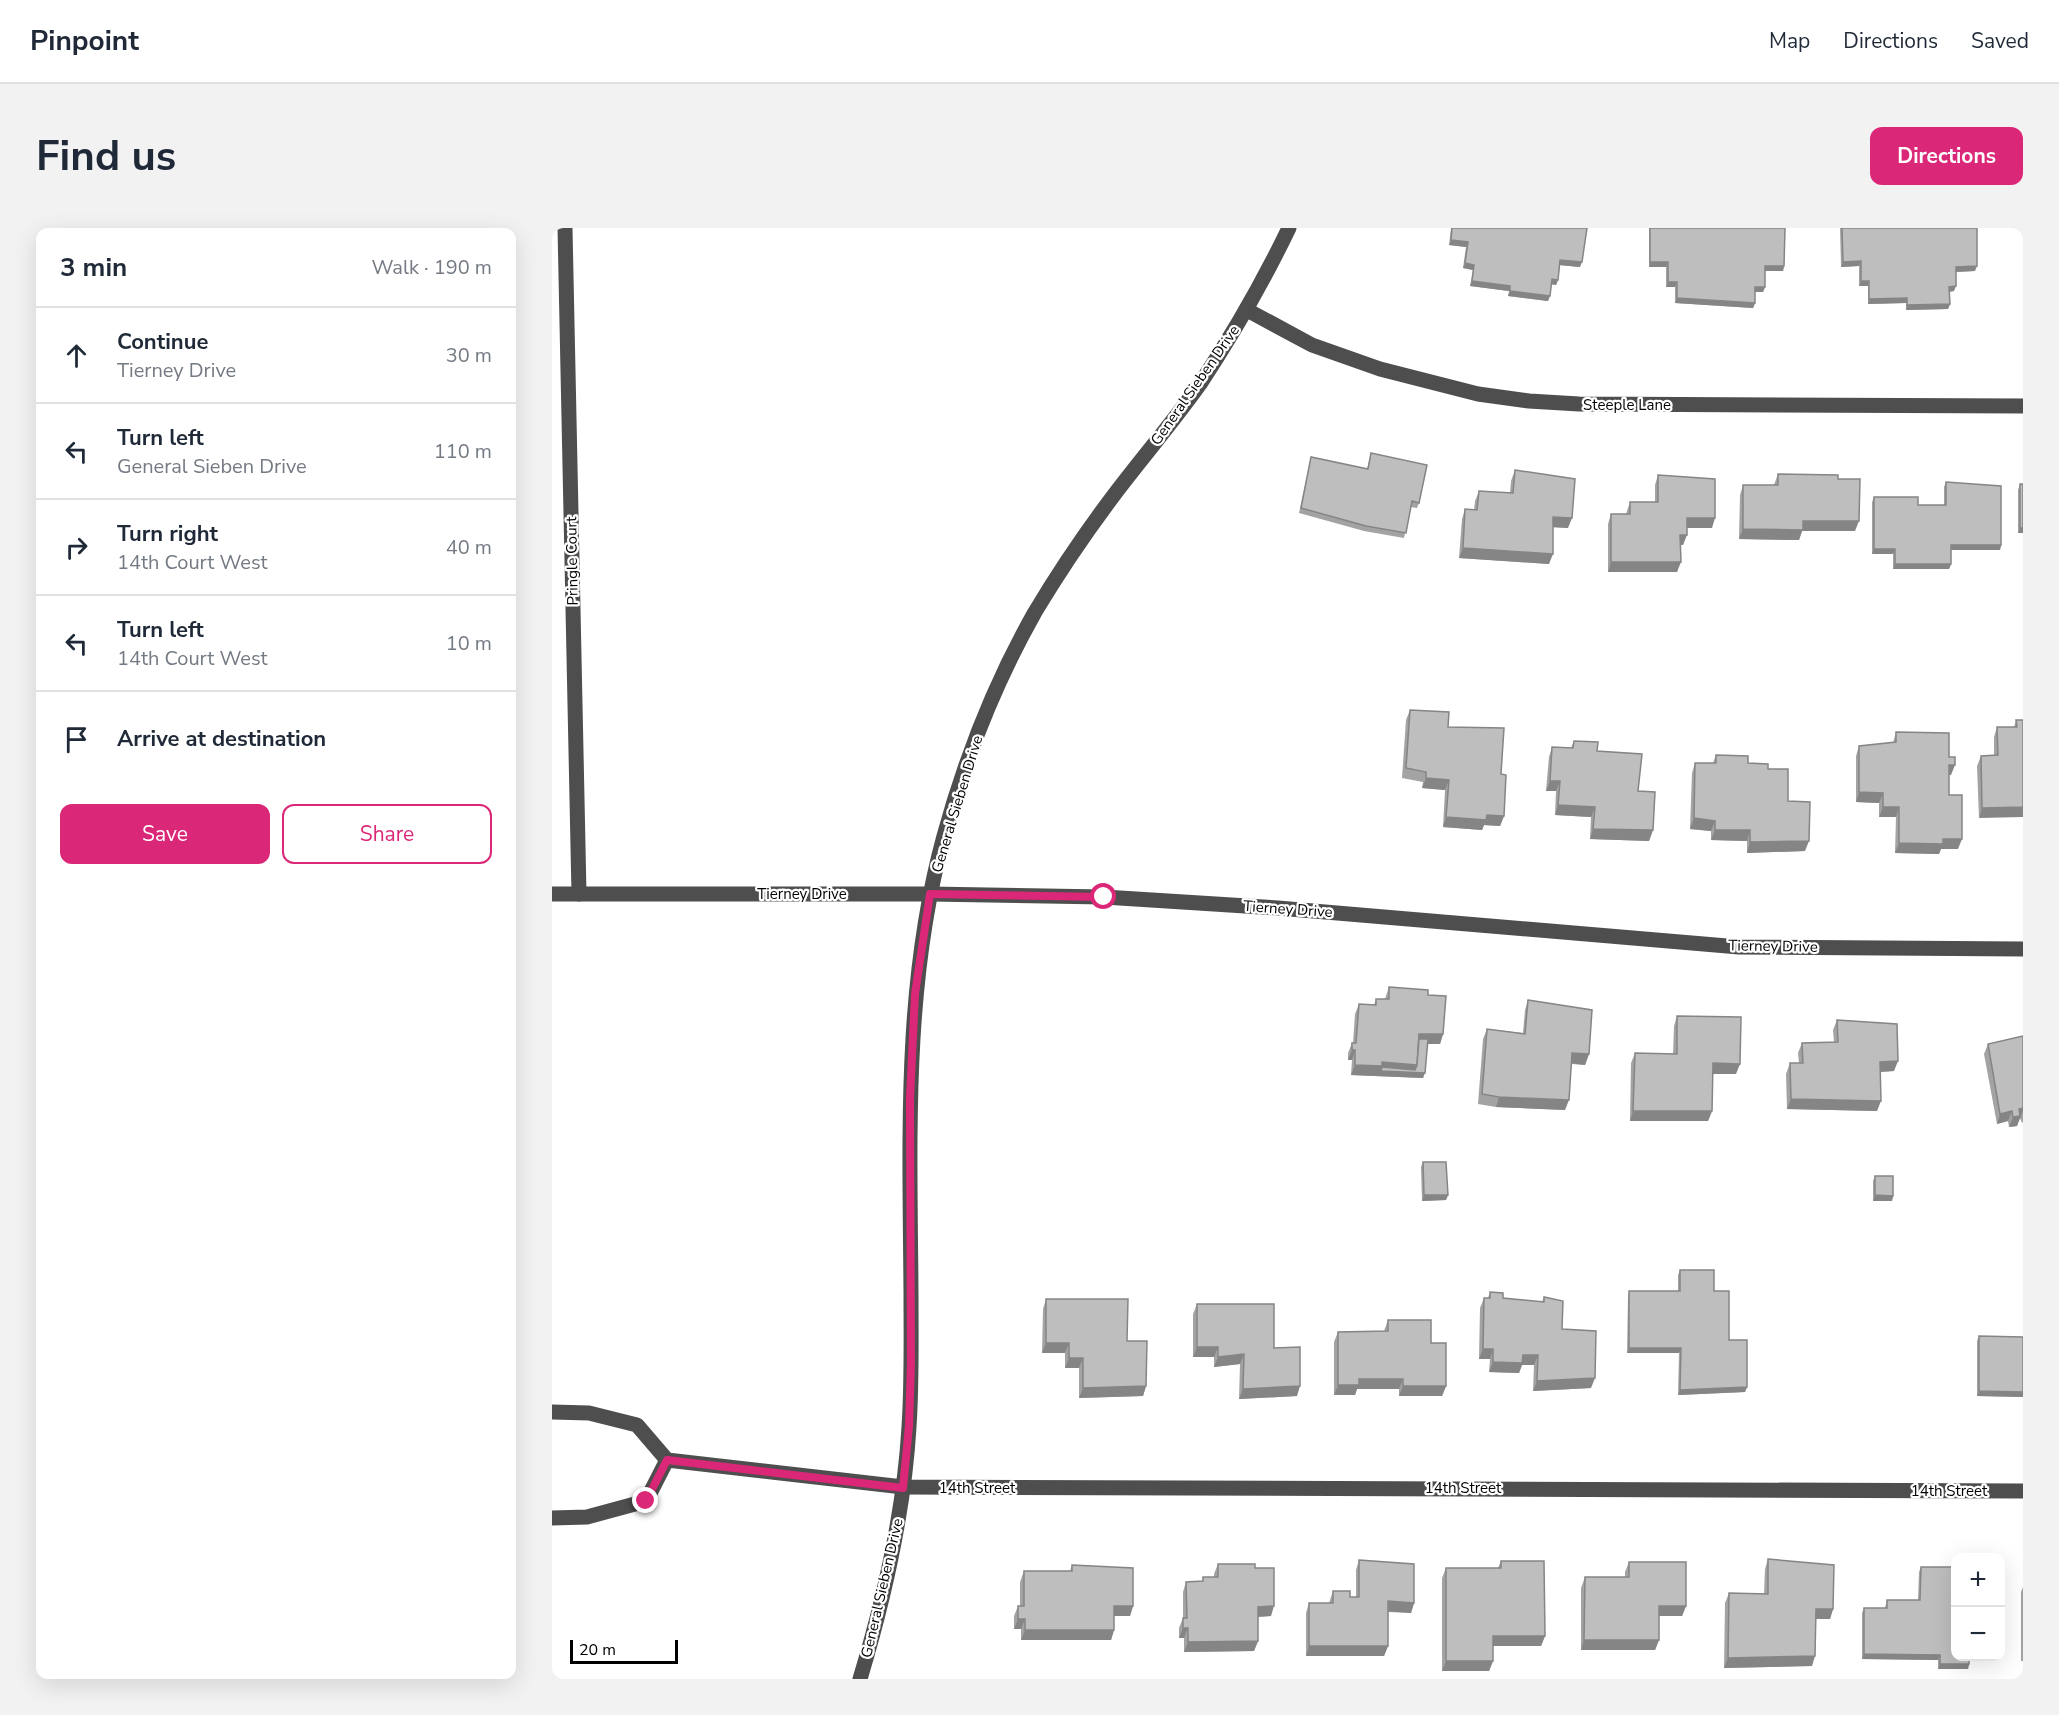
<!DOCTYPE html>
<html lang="en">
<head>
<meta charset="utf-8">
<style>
	body { margin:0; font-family:"Nunito Sans",sans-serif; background:#f2f2f3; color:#1f2937 }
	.controls { position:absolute; right:18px; bottom:18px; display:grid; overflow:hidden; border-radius:12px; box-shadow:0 6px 24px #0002 }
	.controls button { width:54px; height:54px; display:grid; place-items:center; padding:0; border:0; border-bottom:2px solid #e0e1e3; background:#fff; color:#1f2937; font:30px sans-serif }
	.scale { position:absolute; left:18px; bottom:15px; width:108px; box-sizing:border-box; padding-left:6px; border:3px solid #000; border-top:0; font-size:16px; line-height:21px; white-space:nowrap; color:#000; -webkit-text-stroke:4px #fff; paint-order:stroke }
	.stop { position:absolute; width:18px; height:18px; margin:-14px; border:4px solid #db2777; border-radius:50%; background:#fff }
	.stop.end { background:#db2777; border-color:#fff; box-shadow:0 2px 6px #0008 }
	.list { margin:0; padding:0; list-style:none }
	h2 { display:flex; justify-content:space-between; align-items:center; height:78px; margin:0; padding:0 24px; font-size:26px }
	h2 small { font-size:20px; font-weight:400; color:#747a83 }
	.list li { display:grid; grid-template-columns:39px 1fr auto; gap:18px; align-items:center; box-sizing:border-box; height:96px; padding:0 24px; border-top:2px solid #e0e1e3 }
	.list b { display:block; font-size:22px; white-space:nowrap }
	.list p { margin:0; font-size:20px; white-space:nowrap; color:#747a83 }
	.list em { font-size:20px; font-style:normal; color:#747a83 }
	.actions { display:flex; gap:12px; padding:18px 24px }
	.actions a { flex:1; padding:14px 0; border:2px solid #db2777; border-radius:12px; text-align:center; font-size:21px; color:#db2777 }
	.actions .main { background:#db2777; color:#fff }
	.icon { flex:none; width:33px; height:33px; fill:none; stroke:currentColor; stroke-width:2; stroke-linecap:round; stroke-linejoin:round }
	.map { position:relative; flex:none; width:1471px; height:1451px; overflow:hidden; border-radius:12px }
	header { display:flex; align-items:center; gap:36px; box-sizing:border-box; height:84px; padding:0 30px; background:#fff; border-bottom:2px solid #e0e1e3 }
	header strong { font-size:28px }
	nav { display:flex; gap:33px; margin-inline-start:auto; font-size:21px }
	.intro { display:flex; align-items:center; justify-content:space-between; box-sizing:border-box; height:144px; padding:0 36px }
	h1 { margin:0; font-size:42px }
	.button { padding:15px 27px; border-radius:12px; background:#db2777; color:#fff; font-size:21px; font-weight:700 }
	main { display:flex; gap:36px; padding:0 36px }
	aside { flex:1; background:#fff; border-radius:12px; box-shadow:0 6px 24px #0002 }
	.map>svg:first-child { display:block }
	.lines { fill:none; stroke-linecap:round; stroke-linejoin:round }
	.minor { stroke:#4e4e4e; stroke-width:15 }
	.wall { fill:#a3a3a3 }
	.shaded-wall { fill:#858585 }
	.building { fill:#bebebe; stroke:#858585; stroke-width:1.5 }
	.route { stroke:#db2777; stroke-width:8 }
	.labels { text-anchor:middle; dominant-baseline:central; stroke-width:4.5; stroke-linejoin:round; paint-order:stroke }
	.street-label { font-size:15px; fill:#000; stroke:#fff }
</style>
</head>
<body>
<header>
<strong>Pinpoint</strong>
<nav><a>Map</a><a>Directions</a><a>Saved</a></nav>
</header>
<div class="intro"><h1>Find us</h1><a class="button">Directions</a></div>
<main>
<aside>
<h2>3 min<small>Walk · 190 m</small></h2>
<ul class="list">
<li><svg class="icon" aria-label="ahead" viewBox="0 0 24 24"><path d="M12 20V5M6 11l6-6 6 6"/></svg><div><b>Continue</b><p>Tierney Drive</p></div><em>30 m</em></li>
<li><svg class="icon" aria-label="left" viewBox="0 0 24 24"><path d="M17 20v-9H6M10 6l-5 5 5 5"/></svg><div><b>Turn left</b><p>General Sieben Drive</p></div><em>110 m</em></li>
<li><svg class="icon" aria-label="right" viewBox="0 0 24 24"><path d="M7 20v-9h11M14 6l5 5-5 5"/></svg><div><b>Turn right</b><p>14th Court West</p></div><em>40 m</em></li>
<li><svg class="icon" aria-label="left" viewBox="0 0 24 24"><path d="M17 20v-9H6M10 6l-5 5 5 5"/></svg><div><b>Turn left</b><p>14th Court West</p></div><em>10 m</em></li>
<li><svg class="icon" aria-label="arrive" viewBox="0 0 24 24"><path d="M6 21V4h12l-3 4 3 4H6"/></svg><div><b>Arrive at destination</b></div></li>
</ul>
<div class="actions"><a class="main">Save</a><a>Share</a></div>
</aside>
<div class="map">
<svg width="1471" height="1451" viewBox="0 0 1471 1451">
	<rect width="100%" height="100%" fill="#fff"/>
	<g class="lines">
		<g class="minor">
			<polyline points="13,0 27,666"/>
			<polyline points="695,82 760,117 828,141 926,166 977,173 1027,176 1471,178"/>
			<polyline points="0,666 378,666 552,669 726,680 1187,719 1471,721"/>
			<polyline points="0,1184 37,1185 85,1197 115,1232 351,1259 1471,1263"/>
			<polyline points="0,1290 35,1289 94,1273 115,1232"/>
			<path d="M308,1451C333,1368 352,1285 357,1199C360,1155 359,1110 359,1066C358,912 351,757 392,608C413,531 444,453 483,384C507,344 534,304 562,267C590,230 621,194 648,156C681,106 711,54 737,0"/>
		</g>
	</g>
	<g class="wall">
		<polygon points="899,0 1035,0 1028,39 1008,37 1006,52 1004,57 999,56 996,73 956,68 957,63 918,58 921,42 911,40 914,19 897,17"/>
		<polygon points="1097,0 1233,0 1232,38 1231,43 1213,43 1213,59 1211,64 1203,64 1203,75 1201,80 1123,75 1123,59 1114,59 1114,39 1097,39"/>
		<polygon points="1288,0 1425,0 1423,43 1404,44 1402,63 1397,64 1398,76 1396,81 1354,82 1354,75 1316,76 1316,58 1307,58 1307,38 1289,39"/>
		<polygon points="819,225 867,275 865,280 859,279 852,310 812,303 747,285 759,229 815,241"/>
		<polygon points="963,242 1016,300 1001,299 997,336 907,330 910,291 913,281 922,282 923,273 927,263 958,265 959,253"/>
		<polygon points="1226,246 1286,251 1303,303 1250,303 1247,312 1187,311 1188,267 1191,257 1222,257"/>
		<polygon points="1106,247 1160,300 1135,300 1131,317 1129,317 1125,344 1056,344 1056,296 1059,286 1074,286 1078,274 1103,274 1103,257"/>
		<polygon points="1394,254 1449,317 1448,322 1399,322 1399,336 1397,341 1341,341 1341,326 1320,326 1320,274 1322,269 1366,277 1392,277 1392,259"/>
		<polygon points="1468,256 1471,305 1466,305 1466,262"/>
		<polygon points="858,482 896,499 949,546 952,588 948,598 932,597 930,602 891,599 893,562 870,560 871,554 850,550 854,492"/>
		<polygon points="1464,492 1471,492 1427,590 1425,538 1429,528 1442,527 1442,509 1445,499 1462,499"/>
		<polygon points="1344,504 1397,529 1399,547 1397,547 1397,567 1406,621 1389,621 1387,626 1343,625 1344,589 1327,589 1327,575 1304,574 1304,528 1307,518 1341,515"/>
		<polygon points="1022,513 1045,523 1086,563 1101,602 1097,613 1038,611 1039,589 1003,587 1004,563 994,563 997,529 1000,519 1019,520"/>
		<polygon points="1164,527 1216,541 1236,573 1253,623 1195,625 1195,613 1159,612 1159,603 1138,601 1140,545 1143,535 1161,535"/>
		<polygon points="837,759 876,767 891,806 888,816 875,816 871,850 799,847 800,832 796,832 796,825 800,815 801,815 803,786 807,776 822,777 824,771 833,771"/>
		<polygon points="976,772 1037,826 1033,837 1020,836 1013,882 944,879 926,876 931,811 935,801 971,805 973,782"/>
		<polygon points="1125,788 1184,846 1161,846 1160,883 1156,893 1078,893 1079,835 1083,825 1121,826 1122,798"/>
		<polygon points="1285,792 1342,843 1328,844 1325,883 1235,881 1234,846 1238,835 1247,835 1246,825 1250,815 1282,814 1281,802"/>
		<polygon points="1471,808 1471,894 1470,895 1468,890 1467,890 1465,898 1457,899 1456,893 1445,896 1432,826 1436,816"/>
		<polygon points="871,934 896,967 894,972 870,973 869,939"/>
		<polygon points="1323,948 1341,968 1340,973 1321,973 1321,953"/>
		<polygon points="1128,1042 1162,1063 1177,1112 1195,1159 1193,1164 1126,1167 1127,1125 1075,1125 1076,1068 1077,1063 1126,1063 1126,1047"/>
		<polygon points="938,1064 951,1070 990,1074 992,1069 1010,1101 1039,1160 981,1163 982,1137 970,1137 967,1145 937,1144 938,1131 927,1131 928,1080 932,1070 936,1070"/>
		<polygon points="494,1071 575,1113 594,1158 591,1168 527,1170 527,1140 513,1140 513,1125 490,1125 491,1081"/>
		<polygon points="645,1076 722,1120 745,1168 687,1171 688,1136 662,1139 662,1129 641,1129 641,1086"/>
		<polygon points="836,1092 879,1115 894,1158 890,1168 847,1168 847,1161 805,1161 803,1167 782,1167 782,1114 786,1104 832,1103"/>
		<polygon points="1427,1108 1471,1109 1471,1169 1425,1168 1425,1113"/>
		<polygon points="1216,1331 1281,1381 1278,1391 1264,1391 1260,1438 1172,1440 1173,1375 1177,1365 1212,1366 1213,1341"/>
		<polygon points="807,1332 862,1375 859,1385 836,1384 836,1418 832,1428 754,1428 754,1385 757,1375 777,1375 781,1363 798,1369 804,1369 804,1342"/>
		<polygon points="949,1333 993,1408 989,1418 941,1418 941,1433 937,1443 890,1443 890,1350 894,1340 946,1340"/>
		<polygon points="1077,1334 1134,1378 1130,1388 1107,1388 1107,1412 1103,1422 1029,1422 1029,1360 1033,1349 1073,1349 1073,1344"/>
		<polygon points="666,1336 703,1340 719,1388 706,1389 706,1413 702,1423 632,1424 632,1410 627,1410 627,1400 631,1390 631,1364 634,1354 650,1353 651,1349 662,1349 662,1346"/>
		<polygon points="520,1337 581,1378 578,1388 562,1388 562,1402 559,1412 469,1412 469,1401 462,1401 462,1388 466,1378 468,1378 468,1354 472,1343 518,1343"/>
		<polygon points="1369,1339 1417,1436 1416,1441 1386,1441 1386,1432 1310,1431 1310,1385 1312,1380 1333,1380 1335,1372 1366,1372 1367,1344"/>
		<polygon points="1471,1359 1471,1433 1469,1433 1469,1364"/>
	</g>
	<g class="shaded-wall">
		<polygon points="899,12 916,14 914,19 897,17"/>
		<polygon points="1008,32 1030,34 1028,39 1006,37"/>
		<polygon points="1309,33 1307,38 1289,39 1291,34"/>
		<polygon points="1098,34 1116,34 1114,39 1097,39"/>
		<polygon points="913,35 922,37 921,42 911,40"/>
		<polygon points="1213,38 1232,38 1231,43 1211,43"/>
		<polygon points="1425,38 1423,43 1402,44 1404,39"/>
		<polygon points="1000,51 1006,52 1004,57 998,56"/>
		<polygon points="920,53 958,58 957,63 918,58"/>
		<polygon points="1309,53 1317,53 1316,58 1307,58"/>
		<polygon points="1116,54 1125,54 1123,59 1114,59"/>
		<polygon points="1404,58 1402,63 1395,64 1397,59"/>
		<polygon points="1203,59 1213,59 1211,64 1201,64"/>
		<polygon points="958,63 998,68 996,73 956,68"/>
		<polygon points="1125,70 1203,75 1201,80 1123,75"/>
		<polygon points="1355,70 1354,75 1316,76 1317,71"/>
		<polygon points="1398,76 1396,81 1354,82 1355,77"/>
		<polygon points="1001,289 1020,290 1016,300 997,299"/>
		<polygon points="1135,290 1163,290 1160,300 1131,300"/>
		<polygon points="1251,293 1307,293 1303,303 1250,303 1247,312 1187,311 1191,301"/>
		<polygon points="1468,300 1471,300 1471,305 1466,305"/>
		<polygon points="1128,307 1135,307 1131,317 1125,317"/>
		<polygon points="1399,317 1449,317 1448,322 1397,322"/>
		<polygon points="911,320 1001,326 997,336 907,330"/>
		<polygon points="1322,321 1343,321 1341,326 1320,326"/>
		<polygon points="1059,334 1129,334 1125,344 1056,344"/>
		<polygon points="1343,336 1399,336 1397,341 1341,341"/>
		<polygon points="1397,537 1403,537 1399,547 1394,547"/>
		<polygon points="874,550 897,552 893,562 870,560"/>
		<polygon points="998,553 1008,553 1004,563 994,563"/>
		<polygon points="1307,564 1331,565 1327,575 1304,574"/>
		<polygon points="1006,577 1043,579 1039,589 1003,587"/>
		<polygon points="1331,579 1347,579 1344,589 1327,589"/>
		<polygon points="1471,579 1471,589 1427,590 1430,580"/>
		<polygon points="935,587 952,588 948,598 932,597 930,602 891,599 894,589"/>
		<polygon points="1142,590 1163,593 1159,603 1138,601"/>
		<polygon points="1041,601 1101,602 1097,613 1038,611"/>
		<polygon points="1163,602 1198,602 1195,613 1159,612"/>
		<polygon points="1391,611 1410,611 1406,621 1389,621 1387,626 1343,625 1347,615"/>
		<polygon points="1257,613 1253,623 1195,625 1198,614"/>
		<polygon points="867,806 891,806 888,816 865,816"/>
		<polygon points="800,822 803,822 800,832 796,832"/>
		<polygon points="1020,825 1037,826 1033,837 1017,835"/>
		<polygon points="1346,833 1342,843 1325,844 1328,834"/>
		<polygon points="830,834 865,837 873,845 871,850 799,847 803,837"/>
		<polygon points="1161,835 1188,836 1184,846 1158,846"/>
		<polygon points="947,869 1017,872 1013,882 944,879"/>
		<polygon points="1239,871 1329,873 1325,883 1235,881"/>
		<polygon points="1471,880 1471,883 1465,898 1457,899 1461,889 1467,881"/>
		<polygon points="1081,883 1160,883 1156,893 1078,893"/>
		<polygon points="1460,883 1456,893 1445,896 1448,886"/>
		<polygon points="872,967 896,967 894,972 870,973"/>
		<polygon points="1323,967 1341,968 1340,973 1321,973"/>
		<polygon points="494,1115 517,1115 513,1125 490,1125"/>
		<polygon points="645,1119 666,1119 662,1129 641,1129"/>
		<polygon points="1077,1120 1129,1120 1127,1125 1075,1125"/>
		<polygon points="931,1121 941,1121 938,1131 927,1131"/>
		<polygon points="692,1126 688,1136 662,1139 666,1129"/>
		<polygon points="971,1127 986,1127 982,1137 970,1137 967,1145 937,1144 941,1134"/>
		<polygon points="517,1130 531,1130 527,1140 513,1140"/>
		<polygon points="1043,1150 1039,1160 981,1163 985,1153"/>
		<polygon points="807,1151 851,1151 847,1161 805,1161 803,1167 782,1167 786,1157"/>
		<polygon points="594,1158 591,1168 527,1170 531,1160"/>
		<polygon points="748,1158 745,1168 687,1171 691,1161"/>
		<polygon points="851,1158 894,1158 890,1168 847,1168"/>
		<polygon points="1195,1159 1193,1164 1126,1167 1128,1162"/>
		<polygon points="1427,1163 1471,1164 1471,1169 1425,1168"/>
		<polygon points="836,1373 862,1375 859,1385 832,1383"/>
		<polygon points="562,1378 581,1378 578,1388 559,1388"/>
		<polygon points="722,1378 719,1388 702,1389 706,1379"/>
		<polygon points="1107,1378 1134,1378 1130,1388 1103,1388"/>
		<polygon points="1264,1381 1281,1381 1278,1391 1261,1391"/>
		<polygon points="466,1391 473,1391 469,1401 462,1401"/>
		<polygon points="631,1400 636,1400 632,1410 627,1410"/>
		<polygon points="473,1402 562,1402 559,1412 469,1412"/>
		<polygon points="941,1408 993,1408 989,1418 937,1418"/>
		<polygon points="1032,1412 1107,1412 1103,1422 1029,1422"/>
		<polygon points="706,1413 702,1423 632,1424 636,1414"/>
		<polygon points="757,1418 836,1418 832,1428 754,1428"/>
		<polygon points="1312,1426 1388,1427 1386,1432 1310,1431"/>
		<polygon points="1263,1428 1260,1438 1172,1440 1176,1430"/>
		<polygon points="894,1433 941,1433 937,1443 890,1443"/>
		<polygon points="1388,1436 1417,1436 1416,1441 1386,1441"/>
	</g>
	<g class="building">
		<polygon points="900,0 1035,0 1030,34 1008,32 1006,52 1000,51 998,68 958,63 958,58 920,53 922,37 913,35 916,14 899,12"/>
		<polygon points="1098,0 1233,0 1232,38 1213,38 1213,59 1203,59 1203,75 1125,70 1125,54 1116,54 1116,34 1098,34"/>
		<polygon points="1290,0 1425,0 1425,38 1404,39 1404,58 1397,59 1398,76 1355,77 1355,70 1317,71 1317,53 1309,53 1309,33 1291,34"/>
		<polygon points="819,225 875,237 867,275 860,273 854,305 814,298 749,280 759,229 816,241"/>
		<polygon points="963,242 1023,251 1020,290 1001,289 1001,326 911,320 913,281 925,282 927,263 961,265"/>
		<polygon points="1226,246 1286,247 1286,251 1308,251 1307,293 1251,293 1251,302 1191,301 1191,257 1226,257"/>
		<polygon points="1106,247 1163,251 1163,290 1135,290 1135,307 1128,307 1129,334 1059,334 1059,286 1078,286 1078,274 1106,274"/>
		<polygon points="1394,254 1449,258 1449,317 1399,317 1399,336 1343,336 1343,321 1322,321 1322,269 1366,269 1366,277 1394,277"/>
		<rect x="1468" y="256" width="3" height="44"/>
		<polygon points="858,482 897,484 896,499 952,500 949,546 954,547 952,588 935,587 934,592 894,589 897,552 874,550 874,544 854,540"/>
		<polygon points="1464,492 1471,492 1471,579 1430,580 1429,528 1446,527 1445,499 1465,499"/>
		<polygon points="1344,504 1397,505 1397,529 1403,529 1403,537 1397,537 1397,567 1410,567 1410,611 1391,611 1391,616 1347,615 1347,579 1331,579 1331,565 1307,564 1307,518 1344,514"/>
		<polygon points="1022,513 1046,514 1045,523 1090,526 1086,563 1103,564 1101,602 1041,601 1043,579 1006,577 1008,553 998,553 1000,519 1021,520"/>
		<polygon points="1164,527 1196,528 1196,535 1216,536 1216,541 1236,541 1236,573 1258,574 1257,613 1198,614 1198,602 1163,602 1163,593 1142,590 1143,535 1164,535"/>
		<polygon points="837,759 876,762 876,767 894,768 891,806 867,806 865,837 830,834 830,838 803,837 803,822 800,822 800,815 804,815 807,776 824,777 824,771 837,771"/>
		<polygon points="976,772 1040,782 1037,826 1020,825 1017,872 947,869 930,866 935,801 973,806"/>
		<polygon points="1125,788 1189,789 1188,836 1161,835 1160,883 1081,883 1083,825 1125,826"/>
		<polygon points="1285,792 1345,796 1346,833 1328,834 1329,873 1239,871 1238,835 1251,835 1250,815 1286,814"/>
		<polygon points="1471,808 1471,880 1467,881 1468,888 1461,889 1460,883 1448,886 1436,816"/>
		<polygon points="867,811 876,811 873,845 829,843 830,839 863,842 865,837"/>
		<polygon points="871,934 894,934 896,967 872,967"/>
		<polygon points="1323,948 1341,948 1341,968 1323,967"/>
		<polygon points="1128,1042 1162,1042 1162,1063 1177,1063 1177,1112 1195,1112 1195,1159 1128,1162 1129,1120 1077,1120 1077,1063 1128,1063"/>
		<polygon points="938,1064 951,1065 951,1070 992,1074 992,1069 1011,1073 1010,1101 1044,1103 1043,1150 985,1153 986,1127 971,1127 970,1135 941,1134 941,1121 931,1121 932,1070 938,1070"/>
		<polygon points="494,1071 576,1071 575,1113 595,1113 594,1158 531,1160 531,1130 517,1130 517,1115 494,1115"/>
		<polygon points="645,1076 722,1076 722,1120 748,1119 748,1158 691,1161 692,1126 666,1129 666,1119 645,1119"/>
		<polygon points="836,1092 879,1092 879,1115 894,1115 894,1158 851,1158 851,1151 807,1151 807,1157 786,1157 786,1104 836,1103"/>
		<polygon points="1427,1108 1471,1109 1471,1164 1427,1163"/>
		<polygon points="1216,1331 1282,1337 1281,1381 1264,1381 1263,1428 1176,1430 1177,1365 1216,1366"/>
		<polygon points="807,1332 862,1336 862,1375 836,1373 836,1418 757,1418 757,1375 781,1375 781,1363 798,1363 798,1369 807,1369"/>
		<polygon points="949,1333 992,1333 993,1408 941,1408 941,1433 894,1433 894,1340 949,1340"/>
		<polygon points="1077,1334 1134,1334 1134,1378 1107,1378 1107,1412 1032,1412 1033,1349 1077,1349"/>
		<polygon points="666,1336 703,1336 703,1340 722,1340 722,1378 706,1379 706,1413 636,1414 636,1400 631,1400 631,1390 635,1390 634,1354 651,1353 651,1349 666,1349"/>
		<polygon points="520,1337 581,1340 581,1378 562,1378 562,1402 473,1402 473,1391 466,1391 466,1378 472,1378 472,1343 520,1343"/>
		<polygon points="1369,1339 1404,1339 1404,1428 1417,1428 1417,1436 1388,1436 1388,1427 1312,1426 1312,1380 1335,1380 1335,1372 1368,1372"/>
	</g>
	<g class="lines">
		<polyline class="route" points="94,1273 115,1232 351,1260 357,1198 359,1136 358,871 363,766 378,666 552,669"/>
	</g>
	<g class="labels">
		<g class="street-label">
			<text transform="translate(643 157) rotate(-55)">General Sieben Drive</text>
			<text x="1075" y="177">Steeple Lane</text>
			<text transform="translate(20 333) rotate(-91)">Pringle Court</text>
			<text transform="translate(405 576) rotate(-73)">General Sieben Drive</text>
			<text x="250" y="666">Tierney Drive</text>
			<text transform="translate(736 681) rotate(4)">Tierney Drive</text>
			<text transform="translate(1221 718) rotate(1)">Tierney Drive</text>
			<text x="425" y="1260">14th Street</text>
			<text x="911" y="1260">14th Street</text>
			<text x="1397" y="1263">14th Street</text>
			<text transform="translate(330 1360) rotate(-77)">General Sieben Drive</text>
		</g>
	</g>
</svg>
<div class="controls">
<button>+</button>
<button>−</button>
</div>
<div class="scale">20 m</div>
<div class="stop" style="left:552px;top:669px"></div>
<div class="stop end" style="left:94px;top:1273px"></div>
</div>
</main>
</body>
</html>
